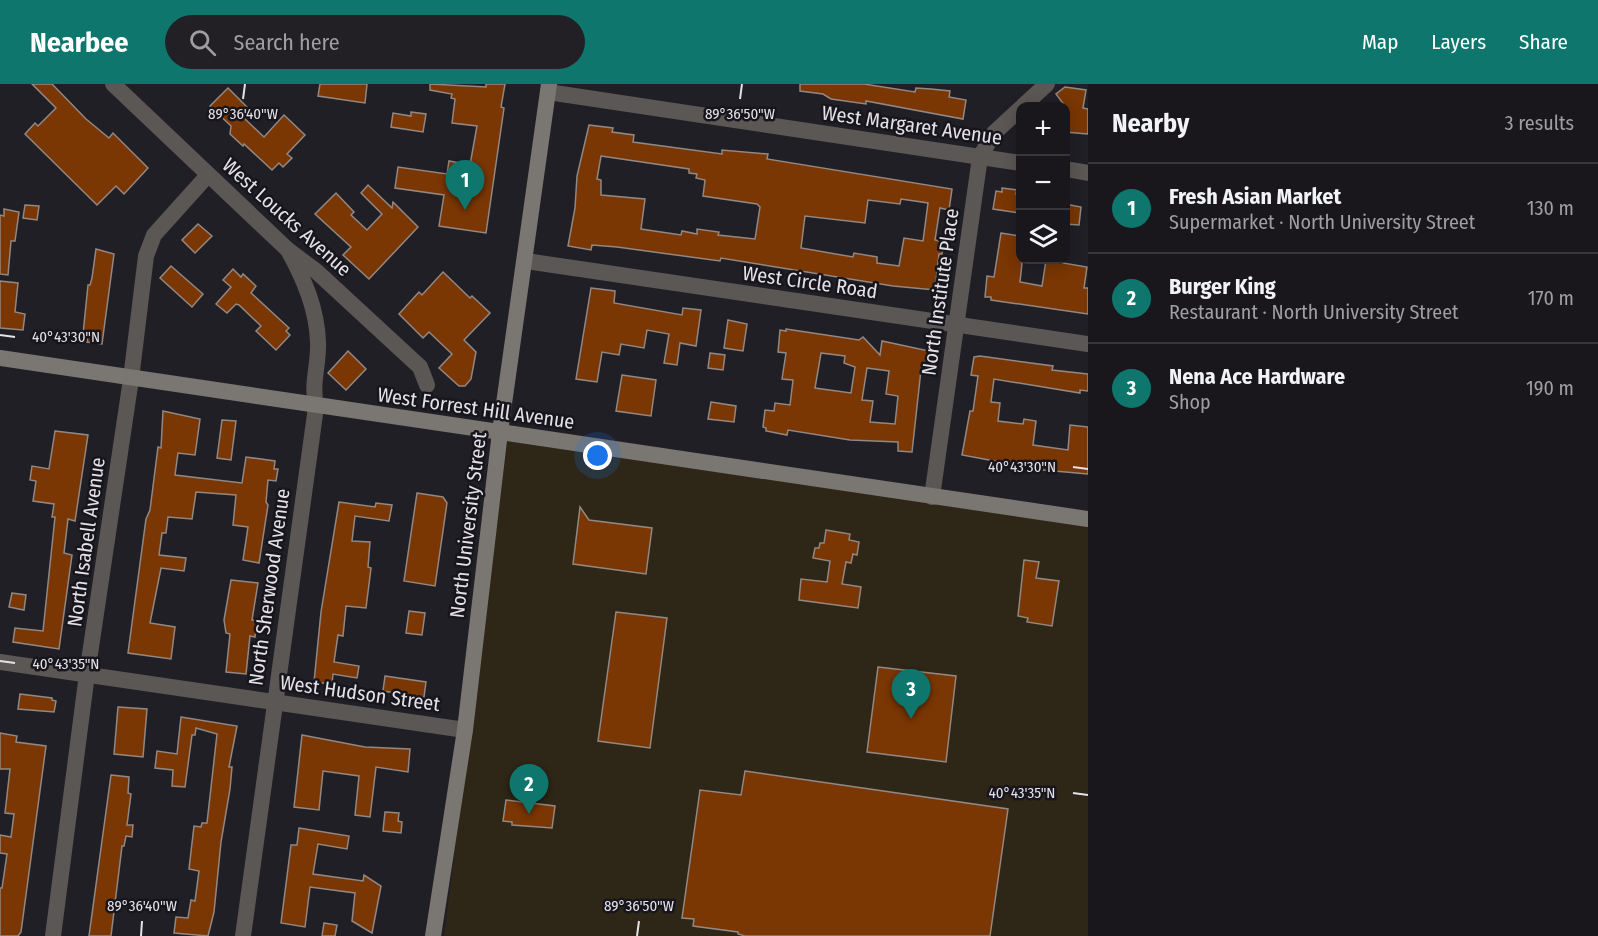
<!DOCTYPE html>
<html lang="en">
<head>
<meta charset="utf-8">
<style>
	body { margin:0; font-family:"Fira Sans Condensed",sans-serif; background:#222025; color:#f1f3f6 }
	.controls { position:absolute; right:18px; top:18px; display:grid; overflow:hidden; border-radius:12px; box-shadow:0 3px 15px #0003 }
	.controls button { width:54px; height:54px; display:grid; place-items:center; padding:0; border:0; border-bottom:2px solid #37363b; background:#19171c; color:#f1f3f6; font:30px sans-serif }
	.you { position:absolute; left:598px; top:372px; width:21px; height:21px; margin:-15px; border:4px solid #fff; border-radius:50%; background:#1a73e8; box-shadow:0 0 0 9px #1a73e833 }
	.badge { display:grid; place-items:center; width:39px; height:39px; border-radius:50%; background:#0f766e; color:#fff; font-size:20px; font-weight:700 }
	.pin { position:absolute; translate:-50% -50px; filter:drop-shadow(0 2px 3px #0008) }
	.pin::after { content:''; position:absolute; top:32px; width:21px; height:18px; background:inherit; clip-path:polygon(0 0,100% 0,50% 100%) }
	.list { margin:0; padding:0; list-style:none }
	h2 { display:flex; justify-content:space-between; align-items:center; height:78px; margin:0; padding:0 24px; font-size:26px }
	h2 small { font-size:20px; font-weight:400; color:#9f9fa3 }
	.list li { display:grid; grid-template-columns:39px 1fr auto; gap:18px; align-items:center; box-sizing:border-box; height:90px; padding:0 24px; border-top:2px solid #37363b }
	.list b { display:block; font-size:22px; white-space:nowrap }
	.list p { margin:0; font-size:20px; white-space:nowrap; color:#9f9fa3 }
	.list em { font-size:20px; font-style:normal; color:#9f9fa3 }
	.icon { flex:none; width:33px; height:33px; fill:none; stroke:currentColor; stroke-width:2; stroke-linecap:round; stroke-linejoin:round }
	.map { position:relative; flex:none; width:1088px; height:852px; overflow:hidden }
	header { display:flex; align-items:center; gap:36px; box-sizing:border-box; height:84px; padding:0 30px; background:#0f766e; color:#fff }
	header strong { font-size:28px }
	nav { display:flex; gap:33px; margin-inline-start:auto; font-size:21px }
	.search { width:420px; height:54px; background:#222025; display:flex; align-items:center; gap:15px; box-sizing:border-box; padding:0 21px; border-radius:33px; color:#9f9fa3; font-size:22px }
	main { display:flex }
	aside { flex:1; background:#19171c }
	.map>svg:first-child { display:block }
	.commercial { fill:#2e2616 }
	.building { fill:#7a3603; stroke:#928883; stroke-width:1.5; fill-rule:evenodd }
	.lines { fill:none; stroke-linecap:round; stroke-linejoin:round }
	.minor { stroke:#5a5754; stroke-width:16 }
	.tertiary { stroke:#5a5754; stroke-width:16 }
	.secondary { stroke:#7a7671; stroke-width:16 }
	.ticks { fill:none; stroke:#e4e2e7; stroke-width:2 }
	.labels { text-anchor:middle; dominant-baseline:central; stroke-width:5; stroke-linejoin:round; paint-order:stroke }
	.street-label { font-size:20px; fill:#e4e2e7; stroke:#18161d }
	.ticks-label { font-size:15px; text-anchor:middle; fill:#e4e2e7; stroke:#18161d; stroke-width:5; stroke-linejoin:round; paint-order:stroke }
</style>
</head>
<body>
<header>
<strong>Nearbee</strong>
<div class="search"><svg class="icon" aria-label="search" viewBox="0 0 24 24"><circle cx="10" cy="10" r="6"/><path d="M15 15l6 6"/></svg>Search here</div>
<nav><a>Map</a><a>Layers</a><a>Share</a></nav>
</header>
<main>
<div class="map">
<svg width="1088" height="852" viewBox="0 0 1088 852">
	<rect width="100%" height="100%" fill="#211f26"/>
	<polygon class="commercial" points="508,353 1088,436 1088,852 444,852"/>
	<g class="building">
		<polygon points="32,0 52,0 86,35 109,54 113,49 148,84 124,110 116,102 97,121 25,50 35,39 38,42 56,24"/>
		<polygon points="320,0 367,0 365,19 318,12"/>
		<polygon points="430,0 486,3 486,0 505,0 501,23 504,24 486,149 439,142 444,111 395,104 398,83 447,90 449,77 470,81 477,42 452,39 455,15 451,14 452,10 430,6"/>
		<polygon points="800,0 864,0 915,8 916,4 931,5 950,7 949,13 966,16 963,35 866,17 866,20 831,15 823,10 800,7"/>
		<polygon points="1065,3 1086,6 1083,24 1088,25 1088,50 1065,48 1065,22 1056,10"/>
		<polygon points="228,4 251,27 245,35 264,53 284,31 305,51 287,70 292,74 283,83 279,79 272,86 244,60 243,62 230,50 231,42 210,22"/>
		<polygon points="411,28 426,30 423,48 391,43 393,29 411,32"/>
		<path d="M589,41L613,44L612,48L634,51L633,58L722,70V66L768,70L767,75L952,105L949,126L940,124L935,156L944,158L942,170H939L935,206L893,202L721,174L720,177L617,163L592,161L591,166L568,162L575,124L577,92ZM601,72L689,85V89L697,90L696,94L705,96L703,112L757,120L760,123L755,155L718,151L719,148L697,145V150L682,147L681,151L641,145L645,115L601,111V96L597,95ZM901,115L928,119L923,157L904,154L899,182L877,179V173L854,169L853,173L801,164L805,132L865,139L868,116L900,120Z"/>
		<polygon points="368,101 392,124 393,118 418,143 369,195 343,171 351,163 315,130 336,109 354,128 351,131 367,146 382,130 361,109"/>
		<polygon points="1002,104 1017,106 1016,110 1020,111 1020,129 993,125 996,107 1002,108"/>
		<polygon points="1065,120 1081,123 1079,141 1065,140"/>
		<polygon points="25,121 39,122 37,136 23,134"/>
		<polygon points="4,125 19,128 15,157 11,157 8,191 0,190 0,131 4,132"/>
		<polygon points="198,140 212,152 195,169 182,156"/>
		<polygon points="1001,149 1020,152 1022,179 1020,198 1042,202 1046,176 1087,183 1084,204 1088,204 1088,230 991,216 991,213 985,213 987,192 994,193"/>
		<polygon points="96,165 114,170 102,260 87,258 88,251 83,250 88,201 90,201 92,194"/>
		<polygon points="171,182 203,210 192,223 160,194"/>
		<polygon points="233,185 241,193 243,190 256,202 251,209 289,244 286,247 290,251 276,266 256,247 261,242 239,221 236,220 227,229 216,220 231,203 223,196"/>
		<polygon points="443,188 470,214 472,212 490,229 464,256 476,268 471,295 465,302 459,302 439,284 452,270 429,248 423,254 399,230 419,208 422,211"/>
		<polygon points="0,197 18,199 15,228 25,230 23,246 0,244"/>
		<polygon points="591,204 615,207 614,219 682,231 683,224 701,226 696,262 680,259 677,281 664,279 669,250 647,246 644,264 621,260 619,271 602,268 597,298 576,295"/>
		<polygon points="728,236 747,240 743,267 724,264"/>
		<path d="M786,245L859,256L863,253L880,271L882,257L929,267L926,287L921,286L912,368L898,367V358L850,356L788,346L787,351L766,347V344L763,343L765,326L774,327L775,319L790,321L793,296L782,295L786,269L778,268L780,246L786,247ZM821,269L845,272L844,279L855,283L851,309L815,304ZM867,284L889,287L886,310L898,312L895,340L870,338L873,317L862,316Z"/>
		<polygon points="348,267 366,285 346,306 328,289"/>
		<polygon points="710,269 725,271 723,286 708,284"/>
		<polygon points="980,272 1053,282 1052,286 1088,290 1088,307 1080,306 1080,309 994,295 991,318 1000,319 998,337 1023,340 1024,335 1036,337 1033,361 1068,366 1070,341 1088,343 1088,390 1043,386 962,371 970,327 973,327 978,292 971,291 974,273"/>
		<polygon points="622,291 656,296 651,332 616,327"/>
		<polygon points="711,318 736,322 734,338 708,335"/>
		<polygon points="163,327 200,335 195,371 178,369 175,391 242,399 246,373 275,377 274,385 278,385 276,397 268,396 266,418 268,421 259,479 243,476 248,443 233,441 236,411 196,408 192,435 168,433 166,449 162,449 159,471 186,474 184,487 161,484 150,539 175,543 171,575 128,569 146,435 150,426 158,363 161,364"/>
		<polygon points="222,336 236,337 231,376 217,374"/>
		<polygon points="55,347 88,351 75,437 68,435 64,469 72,471 59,565 13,558 15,544 43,547 55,433 52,433 54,420 33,417 36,397 30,396 32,382 49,385"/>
		<polygon points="417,409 443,413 447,419 435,502 404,497"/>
		<polygon points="339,418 375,423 376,419 392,421 389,437 355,432 352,457 370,458 368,483 371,484 366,524 346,522 343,552 338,551 334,578 359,582 357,594 333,590 332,600 314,598 321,528"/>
		<polygon points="580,423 589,436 652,444 646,490 573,480"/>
		<polygon points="826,446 850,450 849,456 859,458 857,471 853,470 851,479 846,478 842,500 861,503 858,524 799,516 801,495 827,498 830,477 813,474 815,464 819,464 820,459 824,459"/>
		<polygon points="1024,476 1039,478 1036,494 1059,497 1052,542 1027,538 1028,534 1018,532"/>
		<polygon points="231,496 258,499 252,536 257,537 255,553 250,552 246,590 226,588 230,550 226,549 224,536"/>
		<polygon points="12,509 26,511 24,526 9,523"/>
		<polygon points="409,527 425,529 422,551 406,549"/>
		<polygon points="616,528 667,534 650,664 598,657"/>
		<polygon points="878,583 956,592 946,678 867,668"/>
		<polygon points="385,592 426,598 424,613 383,607"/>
		<polygon points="20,610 52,614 52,616 56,617 54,628 18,625"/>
		<polygon points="118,623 147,625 143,673 114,670"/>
		<polygon points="181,633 237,642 229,683 232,683 230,705 221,758 214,828 208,852 174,849 176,833 188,834 191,816 195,817 199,787 189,785 194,742 201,743 202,739 207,739 217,650 196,644 195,651 192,651 185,703 172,702 173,686 155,684 157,667 177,670"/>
		<polygon points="0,649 17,652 16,658 46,662 21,848 18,852 0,852 0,804 2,804 7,770 0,769 0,751 11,753 14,730 5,729 10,685 0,685"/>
		<polygon points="302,651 365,663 410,665 408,688 376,683 370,733 355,731 359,692 323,687 319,726 294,723"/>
		<polygon points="745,687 1008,725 990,852 745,852 738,850 738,848 693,842 694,835 682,834 700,706 741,711"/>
		<polygon points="111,691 129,693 128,709 131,710 127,741 133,741 132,753 126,752 124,762 122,762 111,852 89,852"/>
		<polygon points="506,716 555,722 552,744 512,741 512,738 503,737"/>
		<polygon points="385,728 399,729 398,737 402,738 401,749 383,747"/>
		<polygon points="299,744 349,752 347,765 318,760 313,790 363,797 364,791 381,802 372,849 352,837 355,809 310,803 305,843 281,839 291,761 297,761"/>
		<polygon points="324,839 337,841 335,852 322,852"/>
	</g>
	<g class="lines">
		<g class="minor">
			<polyline points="548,8 1020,79"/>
			<polyline points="1023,22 1047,0"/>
			<polyline points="1066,85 1088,89"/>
			<polyline points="288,166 316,187 420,283 427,301"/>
			<polyline points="526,177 1088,260"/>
			<polyline points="932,413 980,73 994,49 1020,25"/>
			<polyline points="0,578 465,646"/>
			<polyline points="53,852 87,590 131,295"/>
			<polyline points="243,852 316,323"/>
		</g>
		<g class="tertiary">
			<path d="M113,0L288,166C304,195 317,225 318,258C319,282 311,297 316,323"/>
			<polyline points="131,295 146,172 154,151 208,91"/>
		</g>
		<g class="secondary">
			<polyline points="0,274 1088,435"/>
			<polyline points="433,852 465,646 500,348 549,0"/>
		</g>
	</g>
	<path class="ticks" d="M243,15L245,0M740,15L742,0M0,251L15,253M1073,383L1088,385M0,577L15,579M1073,709L1088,711M141,852L142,837M637,852L639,837"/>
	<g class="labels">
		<g class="street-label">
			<text transform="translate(912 41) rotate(8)">West Margaret Avenue</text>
			<text transform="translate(287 133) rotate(42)">West Loucks Avenue</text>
			<text transform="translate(810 198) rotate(8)">West Circle Road</text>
			<text transform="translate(940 208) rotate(-82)">North Institute Place</text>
			<text transform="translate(476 324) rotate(8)">West Forrest Hill Avenue</text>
			<text transform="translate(468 441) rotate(-83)">North University Street</text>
			<text transform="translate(86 458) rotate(-82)">North Isabell Avenue</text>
			<text transform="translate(269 503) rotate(-82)">North Sherwood Avenue</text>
			<text transform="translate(360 609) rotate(8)">West Hudson Street</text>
		</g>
	</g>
	<g class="ticks-label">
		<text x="243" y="35">89°36'40"W</text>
		<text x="740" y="35">89°36'50"W</text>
		<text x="66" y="258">40°43'30"N</text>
		<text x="1022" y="388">40°43'30"N</text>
		<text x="66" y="585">40°43'35"N</text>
		<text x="1022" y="714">40°43'35"N</text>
		<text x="142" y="827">89°36'40"W</text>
		<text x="639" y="827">89°36'50"W</text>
	</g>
</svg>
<div class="controls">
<button>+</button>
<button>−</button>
<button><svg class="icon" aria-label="layers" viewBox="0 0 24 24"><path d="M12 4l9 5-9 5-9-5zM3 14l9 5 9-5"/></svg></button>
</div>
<div class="you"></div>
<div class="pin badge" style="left:465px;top:126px">1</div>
<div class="pin badge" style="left:529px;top:730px">2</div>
<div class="pin badge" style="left:911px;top:635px">3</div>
</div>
<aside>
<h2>Nearby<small>3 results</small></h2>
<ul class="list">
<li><span class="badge">1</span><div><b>Fresh Asian Market</b><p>Supermarket · North University Street</p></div><em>130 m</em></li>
<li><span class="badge">2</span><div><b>Burger King</b><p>Restaurant · North University Street</p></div><em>170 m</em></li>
<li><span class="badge">3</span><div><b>Nena Ace Hardware</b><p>Shop</p></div><em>190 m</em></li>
</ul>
</aside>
</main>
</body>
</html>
